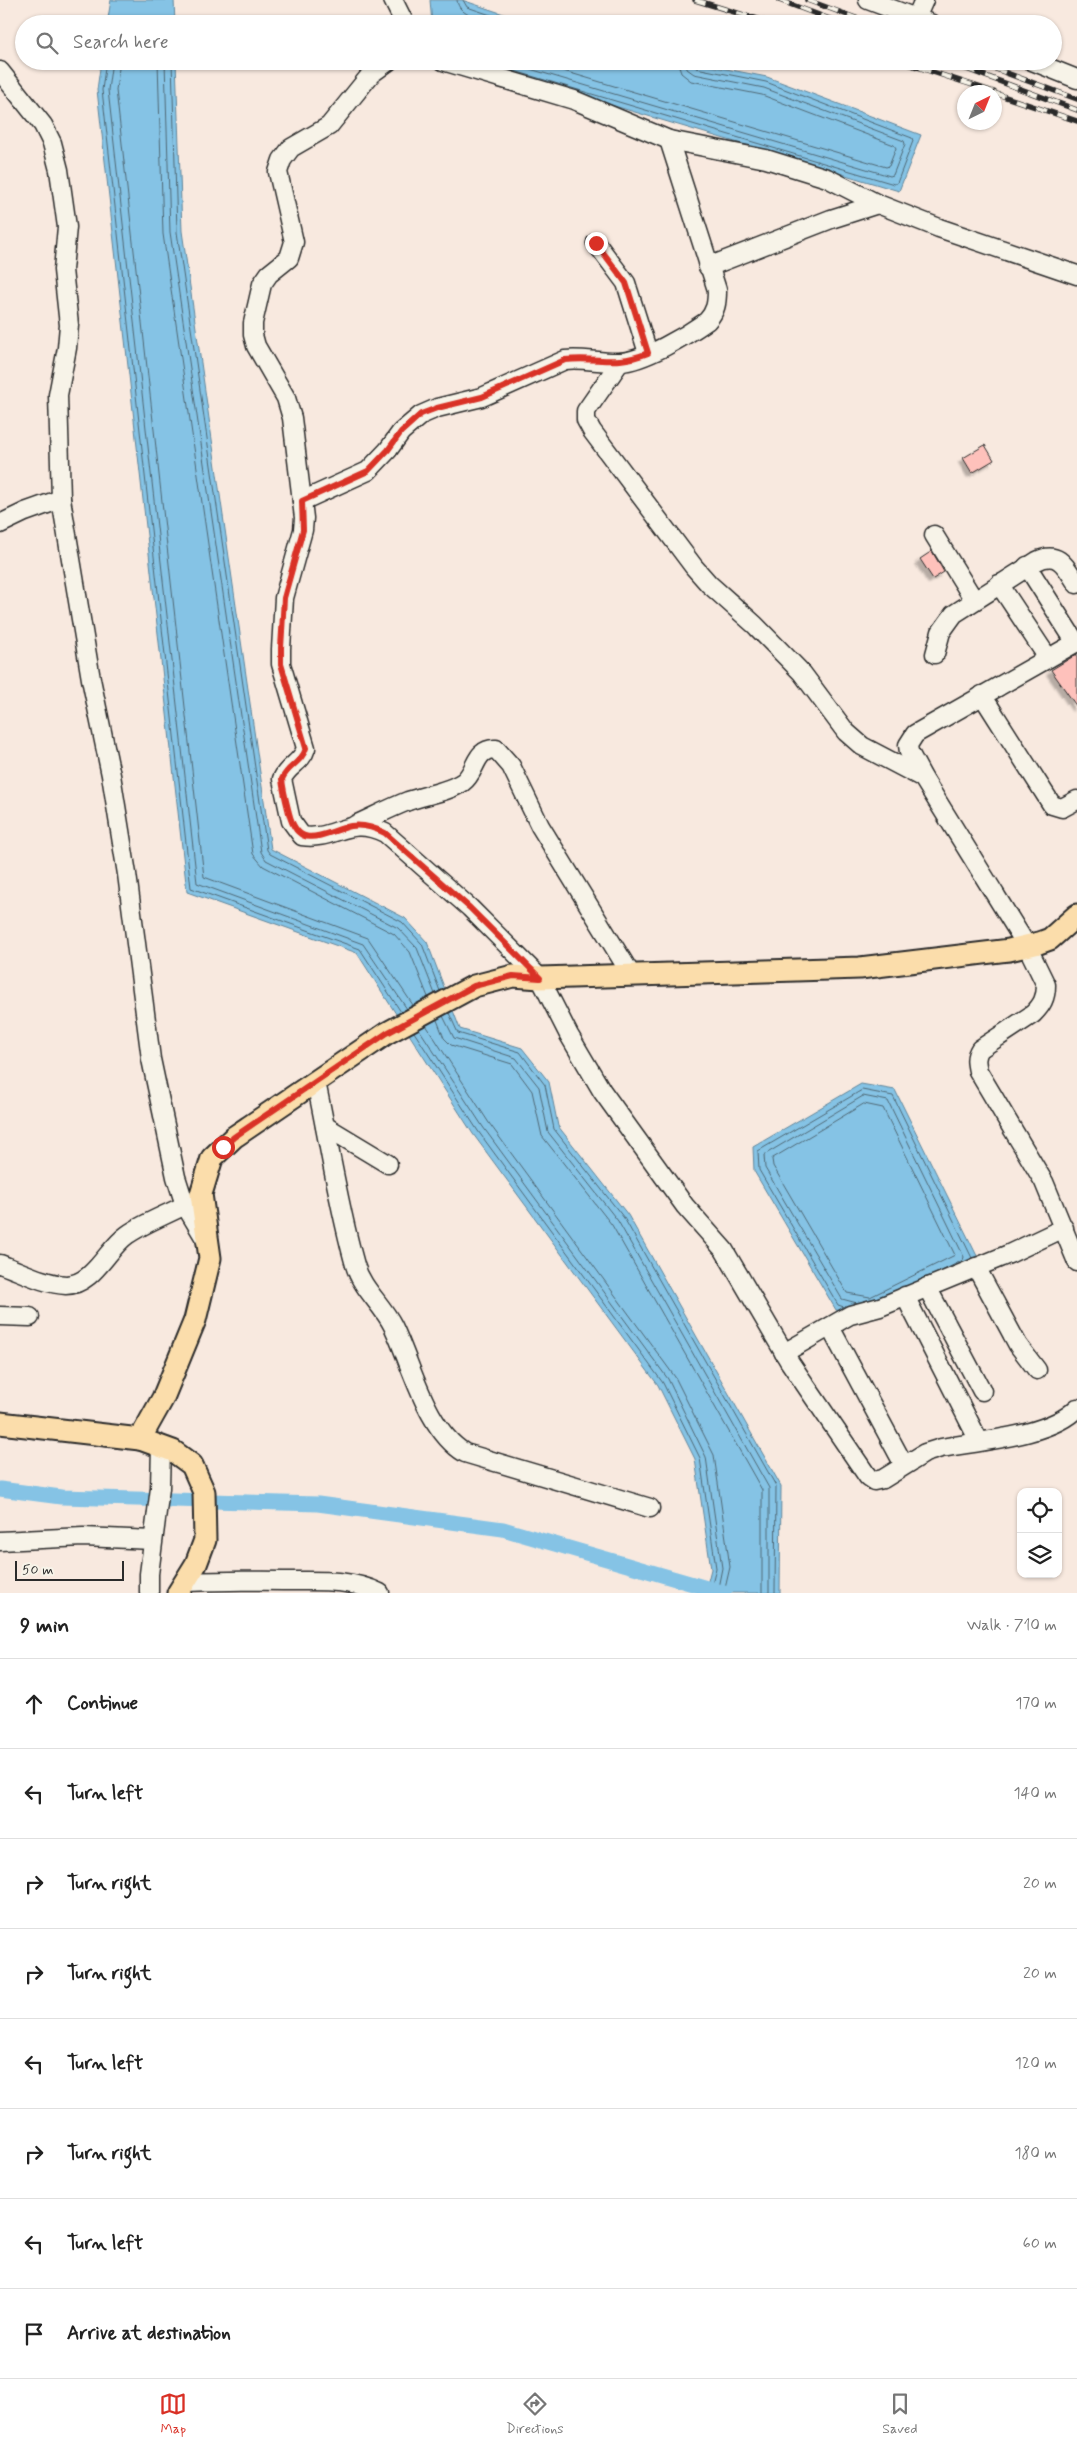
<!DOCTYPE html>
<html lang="en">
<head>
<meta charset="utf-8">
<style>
	body { margin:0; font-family:Mynerve,sans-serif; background:#f2f2f2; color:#222 }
	.controls { position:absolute; right:15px; bottom:15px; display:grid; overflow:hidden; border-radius:10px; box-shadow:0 1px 4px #0004 }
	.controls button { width:45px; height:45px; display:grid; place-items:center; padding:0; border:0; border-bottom:1px solid #e0e0e0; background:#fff; color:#222; font:25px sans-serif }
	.compass { position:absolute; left:957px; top:85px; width:45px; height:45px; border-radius:50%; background:#fff; box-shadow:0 1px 4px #0004; rotate:43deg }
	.scale { position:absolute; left:15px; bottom:12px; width:109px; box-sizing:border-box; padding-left:5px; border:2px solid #2b2b2b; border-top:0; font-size:14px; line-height:18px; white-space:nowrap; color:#2b2b2b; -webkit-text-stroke:4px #f7f3e8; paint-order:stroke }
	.stop { position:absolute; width:15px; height:15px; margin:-11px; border:4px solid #d93025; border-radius:50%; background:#fff }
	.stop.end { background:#d93025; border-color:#fff; box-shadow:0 1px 5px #0008 }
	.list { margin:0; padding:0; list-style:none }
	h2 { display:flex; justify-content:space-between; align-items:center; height:65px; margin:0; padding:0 20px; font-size:21px }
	h2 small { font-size:16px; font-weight:400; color:#767676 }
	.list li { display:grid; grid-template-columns:32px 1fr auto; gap:15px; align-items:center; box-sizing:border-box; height:90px; padding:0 20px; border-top:1px solid #e0e0e0 }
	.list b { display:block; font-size:19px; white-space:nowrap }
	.list em { font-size:16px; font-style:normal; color:#767676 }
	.icon { flex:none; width:28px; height:28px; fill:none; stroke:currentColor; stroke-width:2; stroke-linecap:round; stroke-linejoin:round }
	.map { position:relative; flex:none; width:1077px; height:1593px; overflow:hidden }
	.search { position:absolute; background:#fff; box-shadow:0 1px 4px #0004; left:15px; right:15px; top:15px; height:55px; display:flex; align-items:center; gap:12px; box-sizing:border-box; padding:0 18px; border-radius:28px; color:#767676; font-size:19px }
	.sheet { height:785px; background:#fff }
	nav { display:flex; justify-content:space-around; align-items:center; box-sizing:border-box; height:70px; border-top:1px solid #e0e0e0; background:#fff; font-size:14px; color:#767676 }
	nav a { display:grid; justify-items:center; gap:2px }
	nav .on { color:#d93025 }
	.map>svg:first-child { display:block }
	.water { fill:#85c3e5; stroke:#61869b }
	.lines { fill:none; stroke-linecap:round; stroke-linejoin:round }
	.shore { stroke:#4f6875; stroke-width:1 }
	.canal { stroke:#85c3e5; stroke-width:15 }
	.building { fill:#fec1bb; stroke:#2b2b2b; filter:url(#shadow) }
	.minor-casing { stroke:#2b2b2b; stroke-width:21 }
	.major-casing { stroke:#2b2b2b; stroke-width:25 }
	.minor { stroke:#f7f3e8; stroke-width:18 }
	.major { stroke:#fbddab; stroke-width:21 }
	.rail-casing { stroke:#2b2b2b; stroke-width:5.5 }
	.rail { stroke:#f7f3e8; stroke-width:4; stroke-dasharray:11; stroke-linecap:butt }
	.route { stroke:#d93025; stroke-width:6 }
</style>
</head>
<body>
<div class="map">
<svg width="1077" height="1593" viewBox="0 0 1077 1593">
	<defs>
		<filter id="shadow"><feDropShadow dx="-4.5" dy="4.5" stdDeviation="1" flood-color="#0004"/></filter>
	</defs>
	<rect width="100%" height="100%" fill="#f8e9df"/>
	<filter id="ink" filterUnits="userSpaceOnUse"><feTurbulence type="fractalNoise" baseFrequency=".02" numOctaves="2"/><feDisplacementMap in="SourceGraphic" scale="10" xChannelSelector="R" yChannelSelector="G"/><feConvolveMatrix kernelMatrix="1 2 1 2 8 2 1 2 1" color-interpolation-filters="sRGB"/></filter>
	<g filter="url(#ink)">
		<g class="water">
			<polygon points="111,0 174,0 175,24 107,24"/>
			<polygon points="430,0 462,0 533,24 432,24"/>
			<polygon points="101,61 176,61 182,231 271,849 405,918 427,942 460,1029 522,1048 549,1082 558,1126 628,1215 781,1486 780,1593 705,1593 711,1569 695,1459 658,1385 473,1134 357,953 187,892 97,90"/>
			<polygon points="464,61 685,61 767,77 921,135 899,191"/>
			<polygon points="861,1084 895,1090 981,1264 872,1317 836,1310 754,1171 753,1147"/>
		</g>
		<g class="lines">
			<g class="shore">
				<path d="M457,0C458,17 484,19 497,24"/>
				<polyline points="463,0 467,7 517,24"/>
				<polyline points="106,61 102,90 191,888 360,949 401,1012"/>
				<polyline points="112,61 108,90 197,883 363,944 407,1009"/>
				<polyline points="120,61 116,90 204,877 368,938 413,1005"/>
				<polyline points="158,61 163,234 253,854 263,866 394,934 410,952 428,997"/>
				<polyline points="165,61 170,232 261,852 266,860 398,928 417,948 435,994"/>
				<polyline points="172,61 177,232 267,850 270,854 402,922 422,944 440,991"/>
				<polyline points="481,61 894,184 897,183 913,141 912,138 766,82 696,68 692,61"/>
				<polyline points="503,61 890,176 893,175 905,144 904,141 764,88 694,74 687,69 686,61"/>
				<polyline points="530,61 886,167 889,166 896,148 894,145 762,95 691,81 681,73 678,61"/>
				<polyline points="449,1013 458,1033 520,1052 545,1085 554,1129 624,1218 776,1486 775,1593"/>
				<polyline points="443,1016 454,1038 516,1058 539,1087 548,1132 618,1221 769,1488 769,1593"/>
				<polyline points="437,1020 444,1038 451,1045 512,1064 532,1091 542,1136 612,1225 762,1490 762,1593"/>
				<polyline points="426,1025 489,1123 675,1377 714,1455 730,1567 724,1593"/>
				<polyline points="419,1029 483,1127 668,1379 706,1457 722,1568 717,1593"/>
				<polyline points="414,1032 478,1131 663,1383 700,1458 716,1568 710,1593"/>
				<polygon points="864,1104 883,1108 955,1255 870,1297 847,1293 773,1166 772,1159"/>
				<polyline points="857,1303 842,1299 765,1168 764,1155 863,1096 888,1101 964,1257 963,1260 942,1271"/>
				<polyline points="844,1307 838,1305 759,1170 758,1151 862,1090 893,1096 972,1258"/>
			</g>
			<polyline class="canal" points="0,1489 61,1497 318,1504 503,1529 724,1593"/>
		</g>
		<g class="building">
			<polygon points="985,445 994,460 972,473 963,458"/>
			<polygon points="932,551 944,572 933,579 920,559"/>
			<polygon points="1077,654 1077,707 1051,670"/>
		</g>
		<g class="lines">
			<defs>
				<g id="minor">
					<polyline points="393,0 405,24"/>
					<polyline points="868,0 932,24"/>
					<polyline points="916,18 924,0"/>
					<path d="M389,61L371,74L329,126L291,148L282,160L278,172L294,242L289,258L269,274L262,284L253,323V335L256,346L286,398L292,418L304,518L303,530L284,598L281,649V664L306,748C302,763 288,765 282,779L291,821L302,836C336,841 347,815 385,833L470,908L540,978L569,1035L602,1091L685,1206L724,1250L789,1361L868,1477L874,1481L883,1479L925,1453L941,1448C979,1441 1051,1436 1077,1408"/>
					<polyline points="443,61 574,100 669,140 766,159 827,178 878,204 939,228 1077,275"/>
					<polyline points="1032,61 1077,79"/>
					<polyline points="0,71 43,125 52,143 59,170 67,227 63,270 69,325 67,348 58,395 61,499 91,679 111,775 127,874 151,1059 176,1177 185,1205 206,1240"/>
					<polyline points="596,243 626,283 648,353"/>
					<polyline points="708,267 831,219 878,204"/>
					<polyline points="620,362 586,411 586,420 592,431 694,567 709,584 755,625 802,673 846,732 862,746 923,778"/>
					<path d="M302,501L368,471L388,450L401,432L421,415L437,408L482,397L565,360C584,358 601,363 620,362C644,361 687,335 707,321C716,311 717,303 717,290L669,140"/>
					<polyline points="0,524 25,512 61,499"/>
					<polyline points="934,535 974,600"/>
					<polyline points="1027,566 1076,643"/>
					<polyline points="999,584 1048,658"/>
					<path d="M1077,642L915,734L908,745L909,752L923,778L1027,946L1046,985C1046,998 1042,1005 1033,1014L980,1049C975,1057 976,1062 978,1071L1044,1182L1077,1262"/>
					<path d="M935,654L941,632L954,614L1037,561C1059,550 1066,567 1077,584"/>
					<polyline points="982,695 1052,805 1062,808 1077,800"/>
					<path d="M355,825C373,817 390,808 408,801C425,795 448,792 463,782C477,772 474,748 496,749L511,766L540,826L632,976"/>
					<path d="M316,1082C329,1143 338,1205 355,1265C362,1289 382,1304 393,1326C412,1365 426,1430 465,1453L650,1508"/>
					<polyline points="325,1126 388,1164"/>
					<path d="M0,1264C20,1271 44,1284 66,1285C93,1285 107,1249 127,1235C144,1223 166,1215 185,1205"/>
					<polyline points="976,1267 1018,1345 1037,1370"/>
					<polyline points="927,1287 982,1391"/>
					<polyline points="905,1296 979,1441"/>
					<polyline points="0,1316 30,1317"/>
					<polyline points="830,1327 904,1465"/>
					<polyline points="784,1353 850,1315 880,1307 1009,1254 1064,1228"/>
					<polyline points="0,1541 83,1537 153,1540"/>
					<path d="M185,1582C220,1581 254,1580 289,1581C321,1581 351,1579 380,1593"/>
					<polyline points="149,1593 149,1574 160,1488 161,1446"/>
				</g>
				<g id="major">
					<polyline points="0,1423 140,1439 173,1451 192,1465 204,1492 205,1540 196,1564 178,1593"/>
					<polyline points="140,1439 163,1398 195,1320 210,1258 201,1194 212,1158 234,1137 387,1033 474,986 513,976 540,978 860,968 1009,950 1039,943 1050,939 1077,915"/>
				</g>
			</defs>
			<use href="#minor" class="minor-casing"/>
			<use href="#major" class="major-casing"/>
			<use href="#minor" class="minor"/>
			<use href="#major" class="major"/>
			<defs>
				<g id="rail">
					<polyline points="695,0 774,24"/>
					<polyline points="779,0 843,24"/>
					<polyline points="807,0 872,24"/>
					<polyline points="899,61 994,92"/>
					<polyline points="945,61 1077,110"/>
					<polyline points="974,61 1077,99"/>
					<polyline points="994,93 1077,121"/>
				</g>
			</defs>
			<use href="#rail" class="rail-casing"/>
			<use href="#rail" class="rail"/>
		</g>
	</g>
	<g class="lines" filter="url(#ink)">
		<path class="route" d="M223,1147L234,1137L387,1033L474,986L513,976L540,978L470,908L385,833C375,828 362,824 351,826C324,832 299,853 289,813C286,801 283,790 282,779C288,765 302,763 306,748L281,664V648L284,598L303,530L302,501L368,471L388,450L401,432L421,414L437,408L482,397L565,360C599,356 613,367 648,353L626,283L596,243"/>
	</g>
</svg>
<div class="controls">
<button><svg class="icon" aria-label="locate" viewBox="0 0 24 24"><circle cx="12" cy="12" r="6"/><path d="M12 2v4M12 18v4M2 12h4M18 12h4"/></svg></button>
<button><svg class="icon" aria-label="layers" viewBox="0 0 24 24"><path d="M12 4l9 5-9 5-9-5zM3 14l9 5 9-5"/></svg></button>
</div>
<svg class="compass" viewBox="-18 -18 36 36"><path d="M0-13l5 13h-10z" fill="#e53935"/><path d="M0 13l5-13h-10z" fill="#767676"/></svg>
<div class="scale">50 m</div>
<div class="stop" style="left:223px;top:1147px"></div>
<div class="stop end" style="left:596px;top:243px"></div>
<div class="search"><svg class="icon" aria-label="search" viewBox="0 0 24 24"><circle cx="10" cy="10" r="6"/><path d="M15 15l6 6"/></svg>Search here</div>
</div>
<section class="sheet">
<h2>9 min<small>Walk · 710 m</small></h2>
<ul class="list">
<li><svg class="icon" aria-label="ahead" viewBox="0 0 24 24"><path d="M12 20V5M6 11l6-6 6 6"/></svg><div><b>Continue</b></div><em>170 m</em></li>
<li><svg class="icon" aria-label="left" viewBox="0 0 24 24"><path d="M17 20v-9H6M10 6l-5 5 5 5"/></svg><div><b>Turn left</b></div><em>140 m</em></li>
<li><svg class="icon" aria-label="right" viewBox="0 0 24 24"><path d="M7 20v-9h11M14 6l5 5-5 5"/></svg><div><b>Turn right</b></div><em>20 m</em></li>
<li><svg class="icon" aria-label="right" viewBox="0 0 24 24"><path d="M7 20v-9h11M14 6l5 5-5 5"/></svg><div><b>Turn right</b></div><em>20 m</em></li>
<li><svg class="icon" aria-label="left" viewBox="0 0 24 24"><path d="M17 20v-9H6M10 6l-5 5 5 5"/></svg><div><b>Turn left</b></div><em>120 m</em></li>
<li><svg class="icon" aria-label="right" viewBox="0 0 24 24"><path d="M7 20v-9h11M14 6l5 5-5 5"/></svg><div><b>Turn right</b></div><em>180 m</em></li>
<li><svg class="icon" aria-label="left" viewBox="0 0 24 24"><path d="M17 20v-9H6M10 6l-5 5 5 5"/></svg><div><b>Turn left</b></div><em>60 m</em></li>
<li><svg class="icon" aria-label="arrive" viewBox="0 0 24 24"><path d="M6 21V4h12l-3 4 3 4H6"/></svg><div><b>Arrive at destination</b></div></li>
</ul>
</section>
<nav>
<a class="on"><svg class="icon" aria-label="map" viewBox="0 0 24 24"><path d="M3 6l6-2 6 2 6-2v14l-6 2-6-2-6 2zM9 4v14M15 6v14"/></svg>Map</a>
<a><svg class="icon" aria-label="directions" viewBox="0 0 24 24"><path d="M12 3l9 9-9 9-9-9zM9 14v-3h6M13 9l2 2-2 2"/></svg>Directions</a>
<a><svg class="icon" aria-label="saved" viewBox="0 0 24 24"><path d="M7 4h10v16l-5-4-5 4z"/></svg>Saved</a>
</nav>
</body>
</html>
